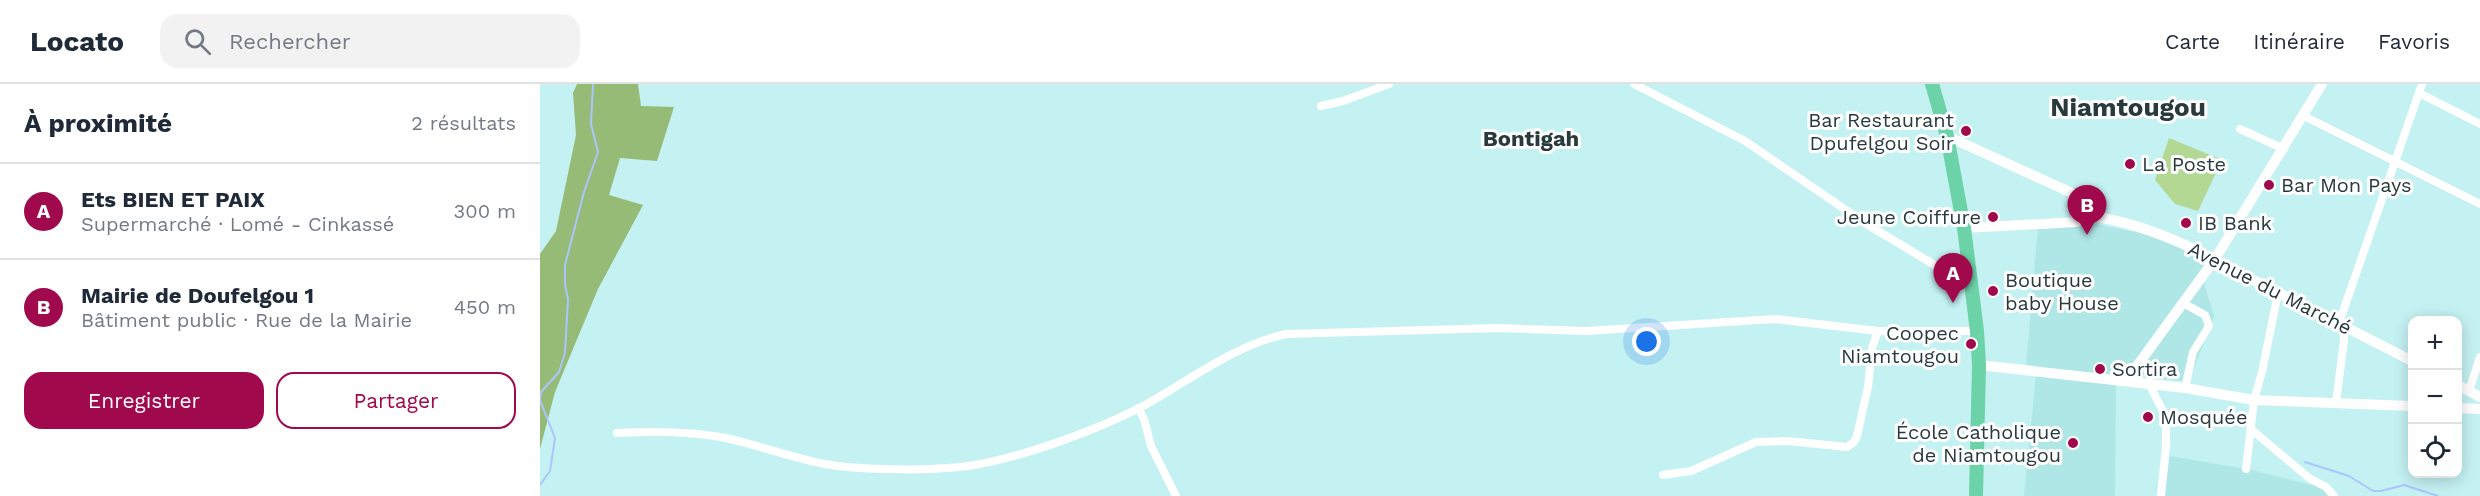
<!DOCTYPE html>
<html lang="fr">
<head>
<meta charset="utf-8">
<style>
	body { margin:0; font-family:"Work Sans",sans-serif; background:#f2f2f3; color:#1f2937 }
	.controls { position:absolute; right:18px; bottom:18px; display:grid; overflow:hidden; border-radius:12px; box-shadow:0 3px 15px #0003 }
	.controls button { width:54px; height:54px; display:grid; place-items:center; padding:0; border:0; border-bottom:2px solid #e0e1e3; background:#fff; color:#1f2937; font:30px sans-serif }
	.you { position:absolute; left:1107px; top:258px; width:21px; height:21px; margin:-15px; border:4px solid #fff; border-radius:50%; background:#1a73e8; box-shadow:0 0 0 9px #1a73e833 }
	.badge { display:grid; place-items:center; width:39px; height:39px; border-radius:50%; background:#a0094c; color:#fff; font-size:20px; font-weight:700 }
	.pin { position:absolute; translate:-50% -50px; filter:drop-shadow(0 2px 3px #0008) }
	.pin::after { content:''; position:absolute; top:32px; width:21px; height:18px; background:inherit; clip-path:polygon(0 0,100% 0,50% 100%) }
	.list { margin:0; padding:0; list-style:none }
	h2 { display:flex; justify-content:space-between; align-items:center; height:78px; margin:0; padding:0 24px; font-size:26px }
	h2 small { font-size:20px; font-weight:400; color:#747a83 }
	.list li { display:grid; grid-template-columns:39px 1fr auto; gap:18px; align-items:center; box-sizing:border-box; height:96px; padding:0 24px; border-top:2px solid #e0e1e3 }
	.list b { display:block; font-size:22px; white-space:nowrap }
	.list p { margin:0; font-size:20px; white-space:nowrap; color:#747a83 }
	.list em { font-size:20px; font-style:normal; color:#747a83 }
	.actions { display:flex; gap:12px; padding:18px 24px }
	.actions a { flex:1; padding:14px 0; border:2px solid #a0094c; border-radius:18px; text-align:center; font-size:21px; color:#a0094c }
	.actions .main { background:#a0094c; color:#fff }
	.icon { flex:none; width:33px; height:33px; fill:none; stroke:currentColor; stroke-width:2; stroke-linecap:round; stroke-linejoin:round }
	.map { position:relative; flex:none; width:1940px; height:412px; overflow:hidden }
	header { display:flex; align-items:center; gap:36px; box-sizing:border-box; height:84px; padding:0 30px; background:#fff; border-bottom:2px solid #e0e1e3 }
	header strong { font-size:28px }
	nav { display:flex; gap:33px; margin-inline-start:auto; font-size:21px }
	.search { width:420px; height:54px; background:#f2f2f3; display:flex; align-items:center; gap:15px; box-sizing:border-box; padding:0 21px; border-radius:18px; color:#747a83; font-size:22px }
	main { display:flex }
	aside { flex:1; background:#fff }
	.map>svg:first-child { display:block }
	.built { fill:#afe6e6 }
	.green { fill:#b3d893 }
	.forest { fill:#96bb76 }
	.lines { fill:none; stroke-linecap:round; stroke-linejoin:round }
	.stream { stroke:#abc6fc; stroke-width:2 }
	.street { stroke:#fff; stroke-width:8 }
	.secondary { stroke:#fff; stroke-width:10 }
	.highway { stroke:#6cd2a7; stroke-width:14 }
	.poi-dot { fill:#a0094c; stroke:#fff; stroke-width:2 }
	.labels { text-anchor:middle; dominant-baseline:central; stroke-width:6; stroke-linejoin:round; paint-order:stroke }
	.poi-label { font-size:20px; fill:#283a3b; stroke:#fff; text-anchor:start }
	.street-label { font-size:20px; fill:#283a3b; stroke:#fff }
	.quarter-label { font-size:22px; font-weight:bold; fill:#283a3b; stroke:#fff }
	.district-label { font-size:26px; font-weight:bold; fill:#283a3b; stroke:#fff }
</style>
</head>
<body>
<header>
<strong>Locato</strong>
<div class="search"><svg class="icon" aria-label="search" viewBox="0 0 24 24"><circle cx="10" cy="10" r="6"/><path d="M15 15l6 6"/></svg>Rechercher</div>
<nav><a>Carte</a><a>Itinéraire</a><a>Favoris</a></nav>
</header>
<main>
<aside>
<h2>À proximité<small>2 résultats</small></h2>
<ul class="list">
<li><span class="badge">A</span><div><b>Ets BIEN ET PAIX</b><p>Supermarché · Lomé - Cinkassé</p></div><em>300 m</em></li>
<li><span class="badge">B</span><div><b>Mairie de Doufelgou 1</b><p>Bâtiment public · Rue de la Mairie</p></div><em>450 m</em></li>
</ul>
<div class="actions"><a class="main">Enregistrer</a><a>Partager</a></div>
</aside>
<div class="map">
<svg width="1940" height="412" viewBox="0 0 1940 412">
	<rect width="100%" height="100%" fill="#c4f1f2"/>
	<g class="built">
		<polygon points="1539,137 1610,151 1666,173 1661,190 1674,232 1649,297 1486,283 1498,142"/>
		<polygon points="1496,291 1576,300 1575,412 1484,412"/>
		<polygon points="1630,372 1712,386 1780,403 1788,412 1624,412"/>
	</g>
	<polygon class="green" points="1629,54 1682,76 1658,127 1635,120 1615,96"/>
	<polygon class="forest" points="37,0 98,0 101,22 134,23 117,77 80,74 69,111 103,121 58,205 15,308 0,365 0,170 16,147 36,51 33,9"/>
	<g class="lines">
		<g class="stream">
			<polyline points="0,315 1,308 19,288 25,269 28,215 25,201 25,181 44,108 58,68 51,40 53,0"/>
			<polyline points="0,316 15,354 10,387 0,401"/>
			<polyline points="1765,378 1809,392 1833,407 1841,407 1864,401 1898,412"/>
		</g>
		<g class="street">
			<polyline points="1094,0 1205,57 1328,141 1408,189 1430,193"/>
			<polyline points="1879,9 1940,40"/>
			<polyline points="781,22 803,17 849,0"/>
			<polyline points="1764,32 1940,120"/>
			<polyline points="1700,45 1744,65"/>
			<polyline points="1643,219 1665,231 1669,242 1653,268 1645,304"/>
			<polyline points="1799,239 1882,0"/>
			<polyline points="1609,300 1626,333 1626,361 1621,412"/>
			<polyline points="1929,307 1940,273"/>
			<polyline points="1796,319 1804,256 1804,242"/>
			<polyline points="598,324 604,335 611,362 636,412"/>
			<polyline points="1712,346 1769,394 1786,403 1794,412"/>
			<path d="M77,349C114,347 150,347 186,354C223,362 259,377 297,382C335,386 390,387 428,382C481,374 558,346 605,321C650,296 695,261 746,250L958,244L1046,247L1235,235L1338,247H1437"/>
			<polyline points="1706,385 1714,316 1722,288 1738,209"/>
			<polyline points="1123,391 1151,387 1216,358 1248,357 1307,363 1314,358 1317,352 1328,303 1332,264 1338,247"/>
		</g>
		<g class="secondary">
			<polyline points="1407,52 1543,114"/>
			<circle cx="1546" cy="123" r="9"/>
			<path d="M1550,132C1585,137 1611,146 1643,160L1872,277"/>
			<polyline points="1424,144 1537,138 1543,132"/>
			<polyline points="1439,281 1645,304 1714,316 1872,322"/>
			<polyline points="1586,297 1675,175 1782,0"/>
			<polyline points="1918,301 1940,313"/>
			<polyline points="1918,324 1940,325"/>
		</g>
		<polyline class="highway" points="1392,0 1407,52 1424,144 1437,247 1439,281 1436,412"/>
	</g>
	<g class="poi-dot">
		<circle cx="1426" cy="47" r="6"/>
		<circle cx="1590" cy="80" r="6"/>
		<circle cx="1729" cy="101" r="6"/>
		<circle cx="1453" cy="133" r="6"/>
		<circle cx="1646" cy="139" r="6"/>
		<circle cx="1453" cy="207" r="6"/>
		<circle cx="1431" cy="260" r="6"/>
		<circle cx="1560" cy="285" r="6"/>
		<circle cx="1608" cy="333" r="6"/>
		<circle cx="1533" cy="359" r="6"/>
	</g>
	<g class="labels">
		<g class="poi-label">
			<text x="1414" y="36" text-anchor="end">Bar Restaurant<tspan x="1414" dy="23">Dpufelgou Soir</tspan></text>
			<text x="1602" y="80">La Poste</text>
			<text x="1741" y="101">Bar Mon Pays</text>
			<text x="1441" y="133" text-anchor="end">Jeune Coiffure</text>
			<text x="1658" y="139">IB Bank</text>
			<text x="1465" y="196">Boutique<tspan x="1465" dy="23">baby House</tspan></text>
			<text x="1419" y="249" text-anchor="end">Coopec<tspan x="1419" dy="23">Niamtougou</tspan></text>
			<text x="1572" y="285">Sortira</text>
			<text x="1620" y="333">Mosquée</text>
			<text x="1521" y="348" text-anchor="end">École Catholique<tspan x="1521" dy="23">de Niamtougou</tspan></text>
		</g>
		<g class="street-label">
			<text transform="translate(1730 204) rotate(27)">Avenue du Marché</text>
		</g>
		<g class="quarter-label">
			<text x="991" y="54">Bontigah</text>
		</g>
		<g class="district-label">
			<text x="1588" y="23">Niamtougou</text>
		</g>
	</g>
</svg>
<div class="controls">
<button>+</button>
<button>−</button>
<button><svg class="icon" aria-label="locate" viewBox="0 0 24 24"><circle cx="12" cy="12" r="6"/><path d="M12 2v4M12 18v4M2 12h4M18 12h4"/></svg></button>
</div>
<div class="you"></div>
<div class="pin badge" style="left:1413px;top:219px">A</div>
<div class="pin badge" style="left:1547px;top:151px">B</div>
</div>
</main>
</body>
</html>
